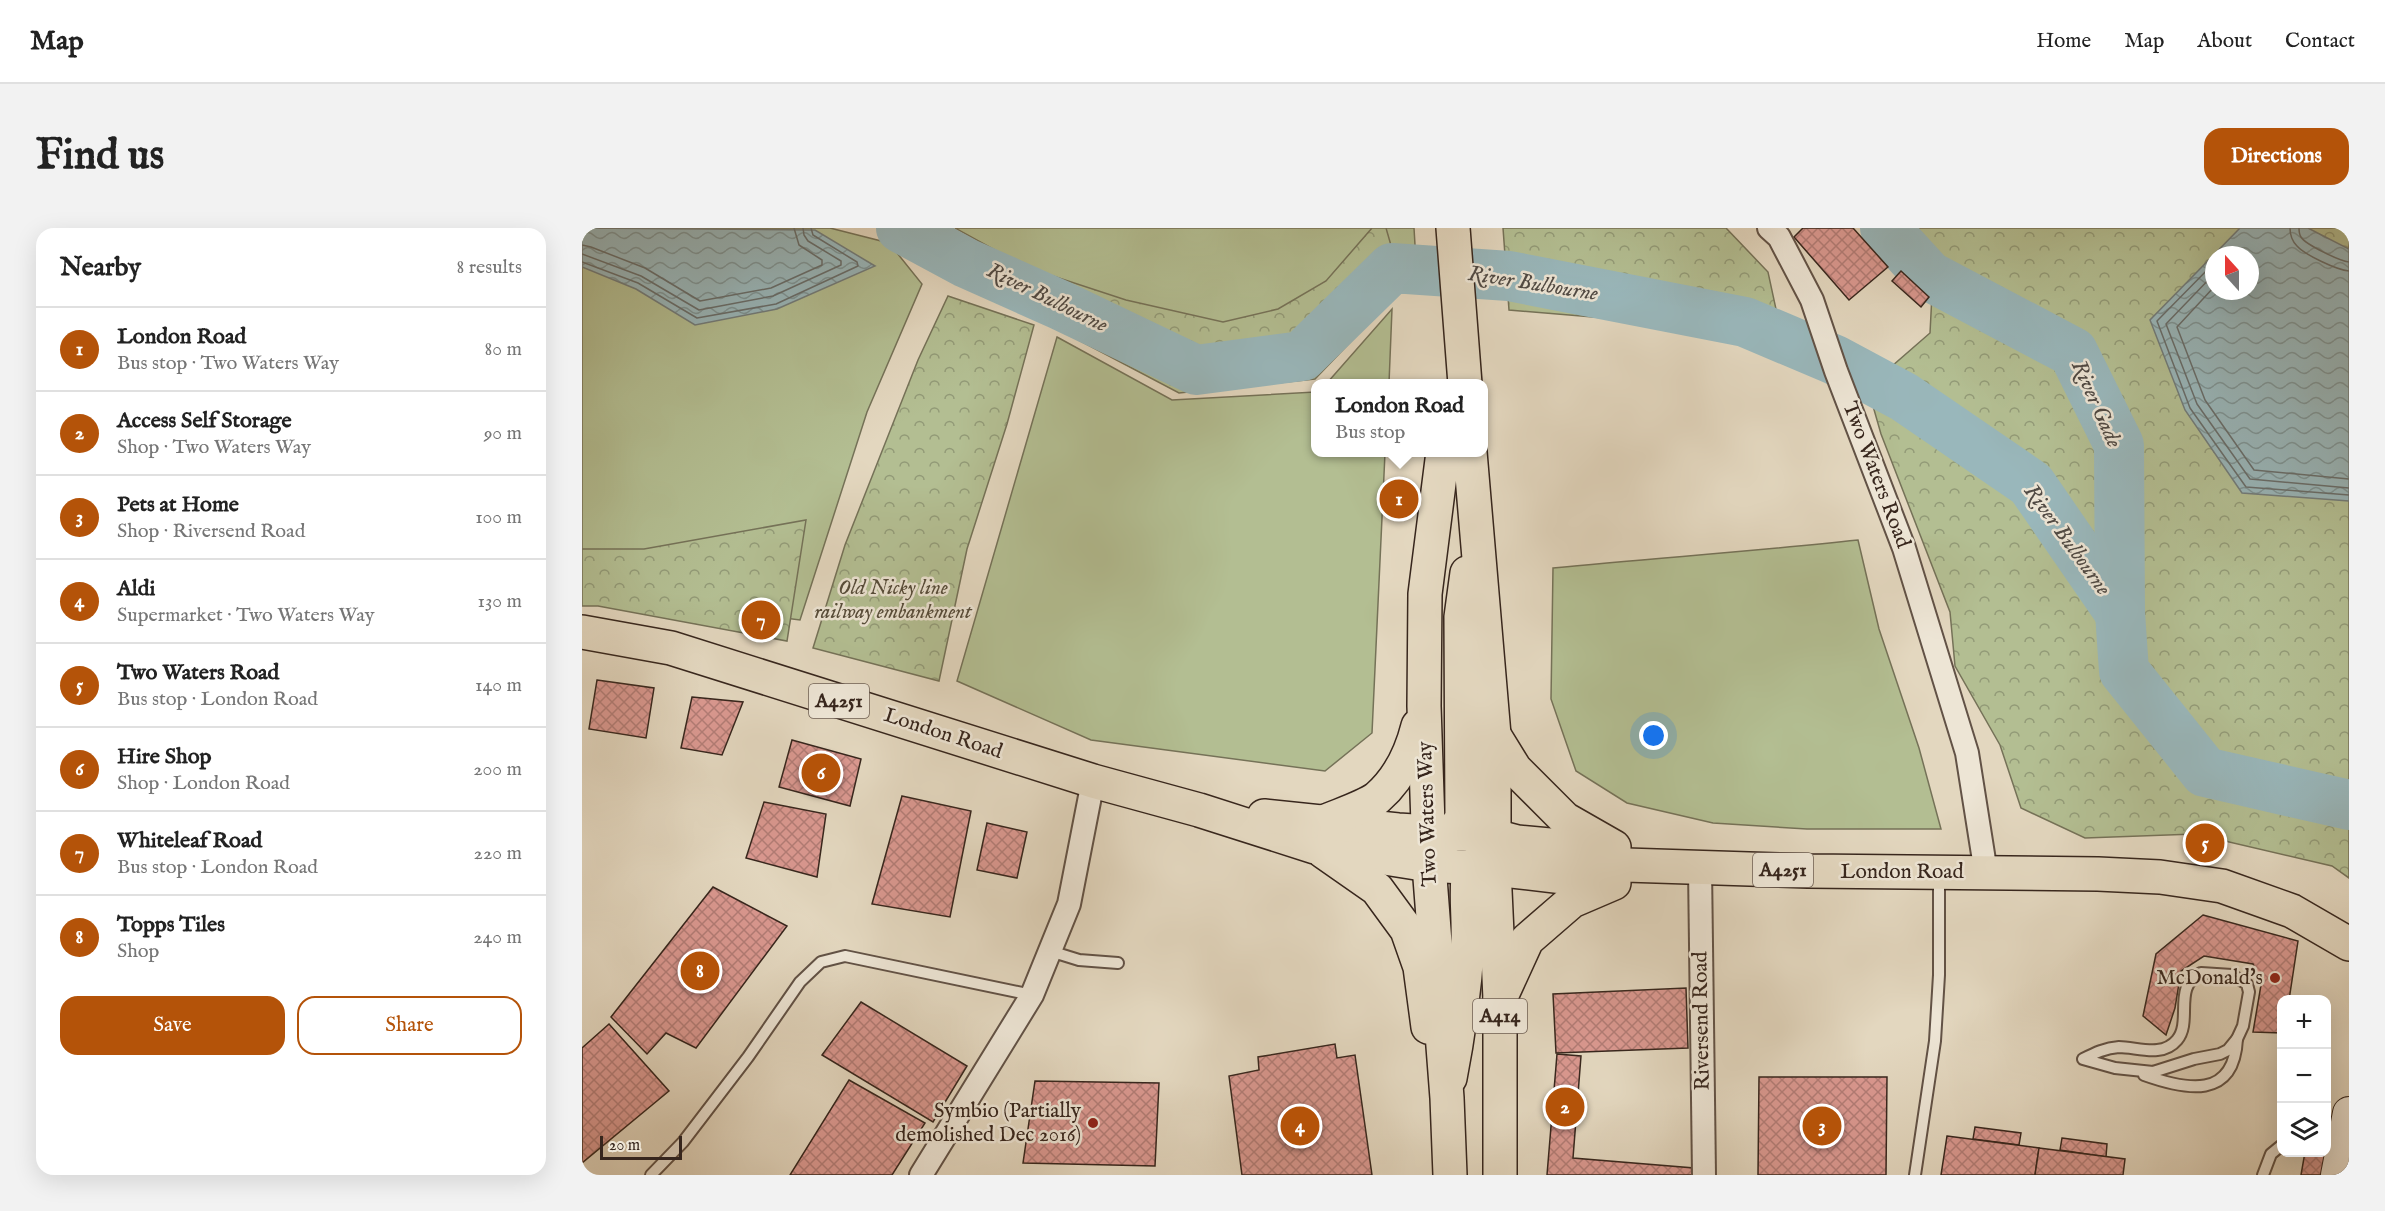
<!DOCTYPE html>
<html lang="en">
<head>
<meta charset="utf-8">
<style>
	body { margin:0; font-family:"IM FELL English",serif; background:#f2f2f2; color:#222 }
	.controls { position:absolute; right:18px; bottom:18px; display:grid; overflow:hidden; border-radius:12px; box-shadow:0 6px 24px #0002 }
	.controls button { width:54px; height:54px; display:grid; place-items:center; padding:0; border:0; border-bottom:2px solid #e0e0e0; background:#fff; color:#222; font:30px sans-serif }
	.compass { position:absolute; left:1623px; top:18px; width:54px; height:54px; border-radius:50%; background:#fff; box-shadow:0 6px 24px #0002; rotate:339deg }
	.scale { position:absolute; left:18px; bottom:15px; width:82px; box-sizing:border-box; padding-left:6px; border:3px solid #37261d; border-top:0; font-size:16px; line-height:21px; white-space:nowrap; color:#37261d; -webkit-text-stroke:4px #ede5d5; paint-order:stroke }
	.you { position:absolute; left:1072px; top:508px; width:21px; height:21px; margin:-15px; border:4px solid #fff; border-radius:50%; background:#1a73e8; box-shadow:0 0 0 9px #1a73e833 }
	.badge { display:grid; place-items:center; width:39px; height:39px; border-radius:50%; background:#b45309; color:#fff; font-size:20px; font-weight:700 }
	.pin { position:absolute; translate:-50% -50%; border:3px solid #fff; box-shadow:0 2px 6px #0006 }
	.popup { position:absolute; left:729px; top:151px; width:177px; height:78px; box-sizing:border-box; display:grid; place-content:center; border-radius:12px; background:#fff; filter:drop-shadow(0 2px 4px #0005); font-size:20px; white-space:nowrap; color:#767676 }
	.popup b { font-size:22px; color:#222 }
	.popup::after { content:''; position:absolute; left:50%; top:100%; margin-left:-12px; border:12px solid transparent; border-top-color:#fff }
	.list { margin:0; padding:0; list-style:none }
	h2 { display:flex; justify-content:space-between; align-items:center; height:78px; margin:0; padding:0 24px; font-size:26px }
	h2 small { font-size:20px; font-weight:400; color:#767676 }
	.list li { display:grid; grid-template-columns:39px 1fr auto; gap:18px; align-items:center; box-sizing:border-box; height:84px; padding:0 24px; border-top:2px solid #e0e0e0 }
	.list b { display:block; font-size:22px; white-space:nowrap }
	.list p { margin:0; font-size:20px; white-space:nowrap; color:#767676 }
	.list em { font-size:20px; font-style:normal; color:#767676 }
	.actions { display:flex; gap:12px; padding:18px 24px }
	.actions a { flex:1; padding:14px 0; border:2px solid #b45309; border-radius:18px; text-align:center; font-size:21px; color:#b45309 }
	.actions .main { background:#b45309; color:#fff }
	.icon { flex:none; width:33px; height:33px; fill:none; stroke:currentColor; stroke-width:2; stroke-linecap:round; stroke-linejoin:round }
	.map { position:relative; flex:none; width:1767px; height:947px; overflow:hidden; border-radius:18px }
	header { display:flex; align-items:center; gap:36px; box-sizing:border-box; height:84px; padding:0 30px; background:#fff; border-bottom:2px solid #e0e0e0 }
	header strong { font-size:28px }
	nav { display:flex; gap:33px; margin-inline-start:auto; font-size:21px }
	.intro { display:flex; align-items:center; justify-content:space-between; box-sizing:border-box; height:144px; padding:0 36px }
	h1 { margin:0; font-size:42px }
	.button { padding:15px 27px; border-radius:18px; background:#b45309; color:#fff; font-size:21px; font-weight:700 }
	main { display:flex; gap:36px; padding:0 36px }
	aside { flex:1; background:#fff; border-radius:18px; box-shadow:0 6px 24px #0002 }
	.map>svg:first-child { display:block }
	.grass { fill:#b3be92; stroke:#757258; stroke-width:1.5 }
	.forest { fill:url(#forest-crowns); stroke:#757258; stroke-width:1.5; fill-rule:evenodd }
	.water { fill:url(#water-waves); stroke:#727d7c; stroke-width:1.5; fill-rule:evenodd }
	.lines { fill:none; stroke-linecap:round; stroke-linejoin:round }
	.shore { stroke:#686e6c; stroke-width:1.5 }
	.river { stroke:#99b7bb; stroke-width:50 }
	.building { fill:url(#building-cross-hatch); stroke:#37261d; stroke-width:1.5 }
	.lane-casing { stroke:#625246; stroke-width:14 }
	.street-casing { stroke:#625246; stroke-width:26 }
	.secondary-casing { stroke:#37261d; stroke-width:34 }
	.primary-casing { stroke:#37261d; stroke-width:36 }
	.highway-casing { stroke:#37261d; stroke-width:36 }
	.lane { stroke:#ede5d5; stroke-width:10 }
	.street { stroke:#ede5d5; stroke-width:22 }
	.secondary { stroke:#ede5d5; stroke-width:32 }
	.primary { stroke:#e3d7bf; stroke-width:33 }
	.highway { stroke:#e3d7bf; stroke-width:33 }
	.poi-dot { fill:#8f2418; stroke:#ede5d5; stroke-width:2 }
	.labels { text-anchor:middle; dominant-baseline:central; stroke-width:5; stroke-linejoin:round; paint-order:stroke }
	.shield { fill:#ede5d5; stroke:#6e5f54; stroke-width:1.5 }
	.shield-label { font-size:20px; font-weight:bold; fill:#37261d }
	.street-label { font-size:21px; fill:#37261d; stroke:#ede5d5 }
	.park-label { font-size:21px; font-style:italic; fill:#564c3a; stroke:#ede5d5 }
	.poi-label { font-size:21px; fill:#37261d; stroke:#ede5d5; text-anchor:end }
	.water-label { font-size:22px; font-style:italic; fill:#504a44; stroke:#ede5d5 }
</style>
</head>
<body>
<header>
<strong>Map</strong>
<nav><a>Home</a><a>Map</a><a>About</a><a>Contact</a></nav>
</header>
<div class="intro"><h1>Find us</h1><a class="button">Directions</a></div>
<main>
<aside>
<h2>Nearby<small>8 results</small></h2>
<ul class="list">
<li><span class="badge">1</span><div><b>London Road</b><p>Bus stop · Two Waters Way</p></div><em>80 m</em></li>
<li><span class="badge">2</span><div><b>Access Self Storage</b><p>Shop · Two Waters Way</p></div><em>90 m</em></li>
<li><span class="badge">3</span><div><b>Pets at Home</b><p>Shop · Riversend Road</p></div><em>100 m</em></li>
<li><span class="badge">4</span><div><b>Aldi</b><p>Supermarket · Two Waters Way</p></div><em>130 m</em></li>
<li><span class="badge">5</span><div><b>Two Waters Road</b><p>Bus stop · London Road</p></div><em>140 m</em></li>
<li><span class="badge">6</span><div><b>Hire Shop</b><p>Shop · London Road</p></div><em>200 m</em></li>
<li><span class="badge">7</span><div><b>Whiteleaf Road</b><p>Bus stop · London Road</p></div><em>220 m</em></li>
<li><span class="badge">8</span><div><b>Topps Tiles</b><p>Shop</p></div><em>240 m</em></li>
</ul>
<div class="actions"><a class="main">Save</a><a>Share</a></div>
</aside>
<div class="map">
<svg width="1767" height="947" viewBox="0 0 1767 947">
	<defs>
		<pattern id="forest-crowns" width="20" height="18" patternUnits="userSpaceOnUse" patternTransform="scale(1.5)"><rect width="20" height="18" fill="#b3be92"/><path d="M2 6a3 3 0 1 1 6 0M12 15a3 3 0 1 1 6 0" fill="none" stroke="#929a77"/></pattern>
		<pattern id="water-waves" width="16" height="10" patternUnits="userSpaceOnUse" patternTransform="scale(1.5)"><rect width="16" height="10" fill="#99b7bb"/><path d="M0 5q4-4 8 0t8 0" fill="none" stroke="#7e9597"/></pattern>
		<pattern id="building-cross-hatch" width="8" height="8" patternUnits="userSpaceOnUse" patternTransform="scale(1.5)"><rect width="8" height="8" fill="#da9890"/><path d="M0 0l8 8M0 8l8-8" fill="none" stroke="#b27c75"/></pattern>
	</defs>
	<rect width="100%" height="100%" fill="#e3d7bf"/>
	<filter id="stains"><feTurbulence type="fractalNoise" baseFrequency=".00333" numOctaves="4"/><feColorMatrix values="0 0 0 0 .2 0 0 0 0 .09 0 0 0 0 .02 0 0 0 .5 -.17"/></filter>
	<radialGradient id="worn" r=".72"><stop offset=".6" stop-color="#630" stop-opacity="0"/><stop offset="1" stop-color="#630" stop-opacity=".3"/></radialGradient>
	<g class="grass">
		<polygon points="0,0 248,0 307,15 340,56 285,184 218,392 0,364"/>
		<polygon points="373,0 832,0 833,17 726,125 609,137 460,56 420,26"/>
		<polygon points="810,81 807,155 745,155"/>
		<polygon points="475,109 590,172 733,164 733,224 803,225 790,505 743,543 509,512 375,453"/>
		<path d="M1276,312L1297,401L1337,520L1359,601H1225L1131,595L1045,575L994,543L969,471L971,340C1073,330 1175,323 1276,312Z"/>
	</g>
	<g class="forest">
		<polygon points="790,0 804,0 821,59 733,151 597,165 468,97 471,48 544,72 641,94 696,81 744,53"/>
		<polygon points="921,0 1144,0 1186,44 1203,123 1059,93 927,82"/>
		<path d="M1311,0H1767V650L1750,638L1613,606L1503,610L1439,580L1418,517L1373,438L1368,384L1299,206L1285,157L1279,145L1310,138L1348,105L1351,47ZM1632,27H1668V63H1632Z"/>
		<polygon points="366,68 452,97 425,196 385,321 357,453 231,420 263,317 336,132"/>
		<polygon points="224,292 205,413 16,378 0,378 0,321 62,321"/>
	</g>
	<g class="water">
		<polygon points="0,0 233,2 293,38 195,81 113,97 54,61 0,39"/>
		<path d="M1658,0H1726L1767,21V273L1660,265L1603,182L1568,92ZM1632,27H1668V63H1632Z"/>
	</g>
	<g class="lines">
		<g class="shore">
			<path d="M1708,0C1708,7 1710,13 1715,18C1723,27 1755,42 1767,43"/>
			<path d="M1717,0C1717,4 1717,6 1719,9C1724,17 1758,33 1767,34"/>
			<polyline points="0,17 9,19 63,40 118,73 189,60 240,37 240,32 217,17 212,0"/>
			<polyline points="0,26 59,48 117,82 191,68 259,37 259,33 226,13 222,7 221,0"/>
			<polyline points="0,34 56,55 115,90 194,76 276,38 275,34 231,7 229,0"/>
			<polyline points="1632,35 1575,93 1608,180 1664,259 1767,267"/>
			<polyline points="1632,46 1584,96 1615,176 1668,251 1767,260"/>
			<polyline points="1632,59 1595,99 1623,172 1672,242 1767,251"/>
		</g>
		<g class="river">
			<polyline points="319,0 384,35 478,77 614,142 720,128 810,40 927,48 1163,94 1253,132 1322,169 1449,256 1538,385"/>
			<polyline points="1303,0 1347,48 1491,124 1537,217 1538,385 1542,443 1623,544 1767,577"/>
		</g>
	</g>
	<g class="building">
		<polygon points="1221,0 1271,0 1306,39 1267,72 1212,9"/>
		<polygon points="1319,43 1347,69 1339,79 1310,53"/>
		<polygon points="15,452 72,460 64,510 7,501"/>
		<polygon points="110,469 161,474 140,527 99,520"/>
		<polygon points="210,512 279,531 268,578 197,559"/>
		<polygon points="320,568 389,583 368,689 290,676"/>
		<polygon points="182,574 244,586 235,649 164,630"/>
		<polygon points="405,595 445,604 435,650 395,642"/>
		<polygon points="131,659 205,698 114,820 84,805 65,826 29,789"/>
		<polygon points="1621,687 1716,713 1707,772 1700,772 1700,805 1671,804 1679,757 1671,736 1622,728 1599,743 1593,780 1584,807 1561,788 1574,726"/>
		<polygon points="1104,760 1106,820 974,825 971,766"/>
		<polygon points="279,774 385,838 351,894 240,827"/>
		<polygon points="27,796 87,863 0,935 0,820"/>
		<polygon points="753,816 755,830 773,827 790,947 660,947 647,848 677,842 676,829"/>
		<polygon points="975,826 999,828 991,930 1112,940 1111,947 965,947"/>
		<polygon points="1177,849 1305,849 1304,947 1176,947"/>
		<polygon points="267,852 343,895 310,947 208,947"/>
		<polygon points="453,853 577,855 573,938 441,935"/>
		<polygon points="1393,899 1439,905 1437,917 1391,911"/>
		<polygon points="1365,908 1457,920 1453,947 1359,947"/>
		<polygon points="1480,910 1525,916 1524,929 1478,922"/>
		<polygon points="1457,920 1543,931 1541,947 1453,947"/>
		<polygon points="1723,924 1744,924 1748,947 1719,947"/>
	</g>
	<g class="lines">
		<defs>
			<g id="lane">
				<polyline points="468,723 497,732 536,735"/>
				<path d="M1619,745L1650,747L1665,756L1667,764L1661,798L1655,811L1646,822L1638,826L1612,831L1571,844L1533,840L1501,831C1513,825 1523,820 1537,819C1555,819 1580,830 1595,812C1611,793 1590,758 1619,745Z"/>
				<path d="M1562,847C1604,862 1652,872 1655,811"/>
				<polyline points="69,947 101,914 166,829 218,754 239,734 263,728 450,767"/>
				<polyline points="1333,947 1353,813 1357,747 1357,649"/>
				<polyline points="1681,947 1689,926 1700,917"/>
			</g>
			<g id="street">
				<polyline points="1187,0 1197,9 1230,72 1254,143 1322,320 1385,525 1404,645"/>
				<polyline points="1118,640 1122,947"/>
				<polyline points="339,947 450,767 487,676 511,553"/>
			</g>
			<polyline id="secondary" points="1755,947 1767,885"/>
			<g id="primary">
				<polyline points="871,0 883,156"/>
				<polyline points="888,224 912,507 912,630"/>
				<polyline points="0,404 89,420 511,553 617,582 733,619 847,637 912,641 990,650 1044,637 1226,643 1516,646 1578,649 1640,658 1710,683 1767,716"/>
				<polyline points="912,507 933,541 983,591 1032,619"/>
				<polyline points="682,588 816,602 912,608 935,614 1000,620 1044,637"/>
				<path d="M744,593C758,587 783,579 795,570C817,551 829,526 836,498"/>
				<polyline points="854,618 869,606 880,590 879,389 885,345"/>
				<polyline points="742,624 795,661 825,702 838,739 846,799"/>
				<polyline points="847,626 842,478 843,366 861,224"/>
				<polyline points="918,771 945,712 990,673 1032,655"/>
				<path d="M868,850C877,804 883,758 886,711C887,687 883,663 887,641L905,627"/>
			</g>
			<g id="highway">
				<polyline points="847,637 865,870 868,947"/>
				<polyline points="912,641 918,771 918,947"/>
			</g>
		</defs>
		<use href="#lane" class="lane-casing"/>
		<use href="#street" class="street-casing"/>
		<use href="#secondary" class="secondary-casing"/>
		<use href="#primary" class="primary-casing"/>
		<use href="#highway" class="highway-casing"/>
		<use href="#lane" class="lane"/>
		<use href="#street" class="street"/>
		<use href="#secondary" class="secondary"/>
		<use href="#primary" class="primary"/>
		<use href="#highway" class="highway"/>
	</g>
	<g class="poi-dot">
		<circle cx="1693" cy="750" r="6"/>
		<circle cx="511" cy="895" r="6"/>
	</g>
	<g class="labels">
		<g class="shield">
			<rect x="227" y="456" width="60" height="34" rx="4.5"/>
			<rect x="1171" y="625" width="60" height="34" rx="4.5"/>
			<rect x="891" y="771" width="54" height="34" rx="4.5"/>
		</g>
		<g class="shield-label">
			<text x="257" y="473">A4251</text>
			<text x="1201" y="642">A4251</text>
			<text x="918" y="788">A414</text>
		</g>
		<g class="street-label">
			<text transform="translate(1294 247) rotate(69)">Two Waters Road</text>
			<text transform="translate(361 506) rotate(18)">London Road</text>
			<text transform="translate(846 586) rotate(-92)">Two Waters Way</text>
			<text x="1320" y="644">London Road</text>
			<text transform="translate(1120 793) rotate(-91)">Riversend Road</text>
		</g>
		<g class="park-label">
			<text x="311" y="360">Old Nicky line<tspan x="311" dy="24">railway embankment</tspan></text>
		</g>
		<g class="poi-label">
			<text x="1681" y="750">McDonald's</text>
			<text x="499" y="883">Symbio (Partially<tspan x="499" dy="24">demolished Dec 2016)</tspan></text>
		</g>
		<g class="water-label">
			<text transform="translate(951 56) rotate(9)">River Bulbourne</text>
			<text transform="translate(465 70) rotate(26)">River Bulbourne</text>
			<text transform="translate(1514 176) rotate(66)">River Gade</text>
			<text transform="translate(1485 312) rotate(54)">River Bulbourne</text>
		</g>
	</g>
	<rect width="100%" height="100%" filter="url(#stains)"/>
	<rect width="100%" height="100%" fill="url(#worn)"/>
</svg>
<div class="controls">
<button>+</button>
<button>−</button>
<button><svg class="icon" aria-label="layers" viewBox="0 0 24 24"><path d="M12 4l9 5-9 5-9-5zM3 14l9 5 9-5"/></svg></button>
</div>
<svg class="compass" viewBox="-18 -18 36 36"><path d="M0-13l5 13h-10z" fill="#e53935"/><path d="M0 13l5-13h-10z" fill="#767676"/></svg>
<div class="scale">20 m</div>
<div class="you"></div>
<div class="pin badge" style="left:817px;top:271px">1</div>
<div class="popup"><b>London Road</b>Bus stop</div>
<div class="pin badge" style="left:983px;top:879px">2</div>
<div class="pin badge" style="left:1240px;top:898px">3</div>
<div class="pin badge" style="left:718px;top:898px">4</div>
<div class="pin badge" style="left:1623px;top:615px">5</div>
<div class="pin badge" style="left:239px;top:545px">6</div>
<div class="pin badge" style="left:179px;top:392px">7</div>
<div class="pin badge" style="left:118px;top:743px">8</div>
</div>
</main>
</body>
</html>
